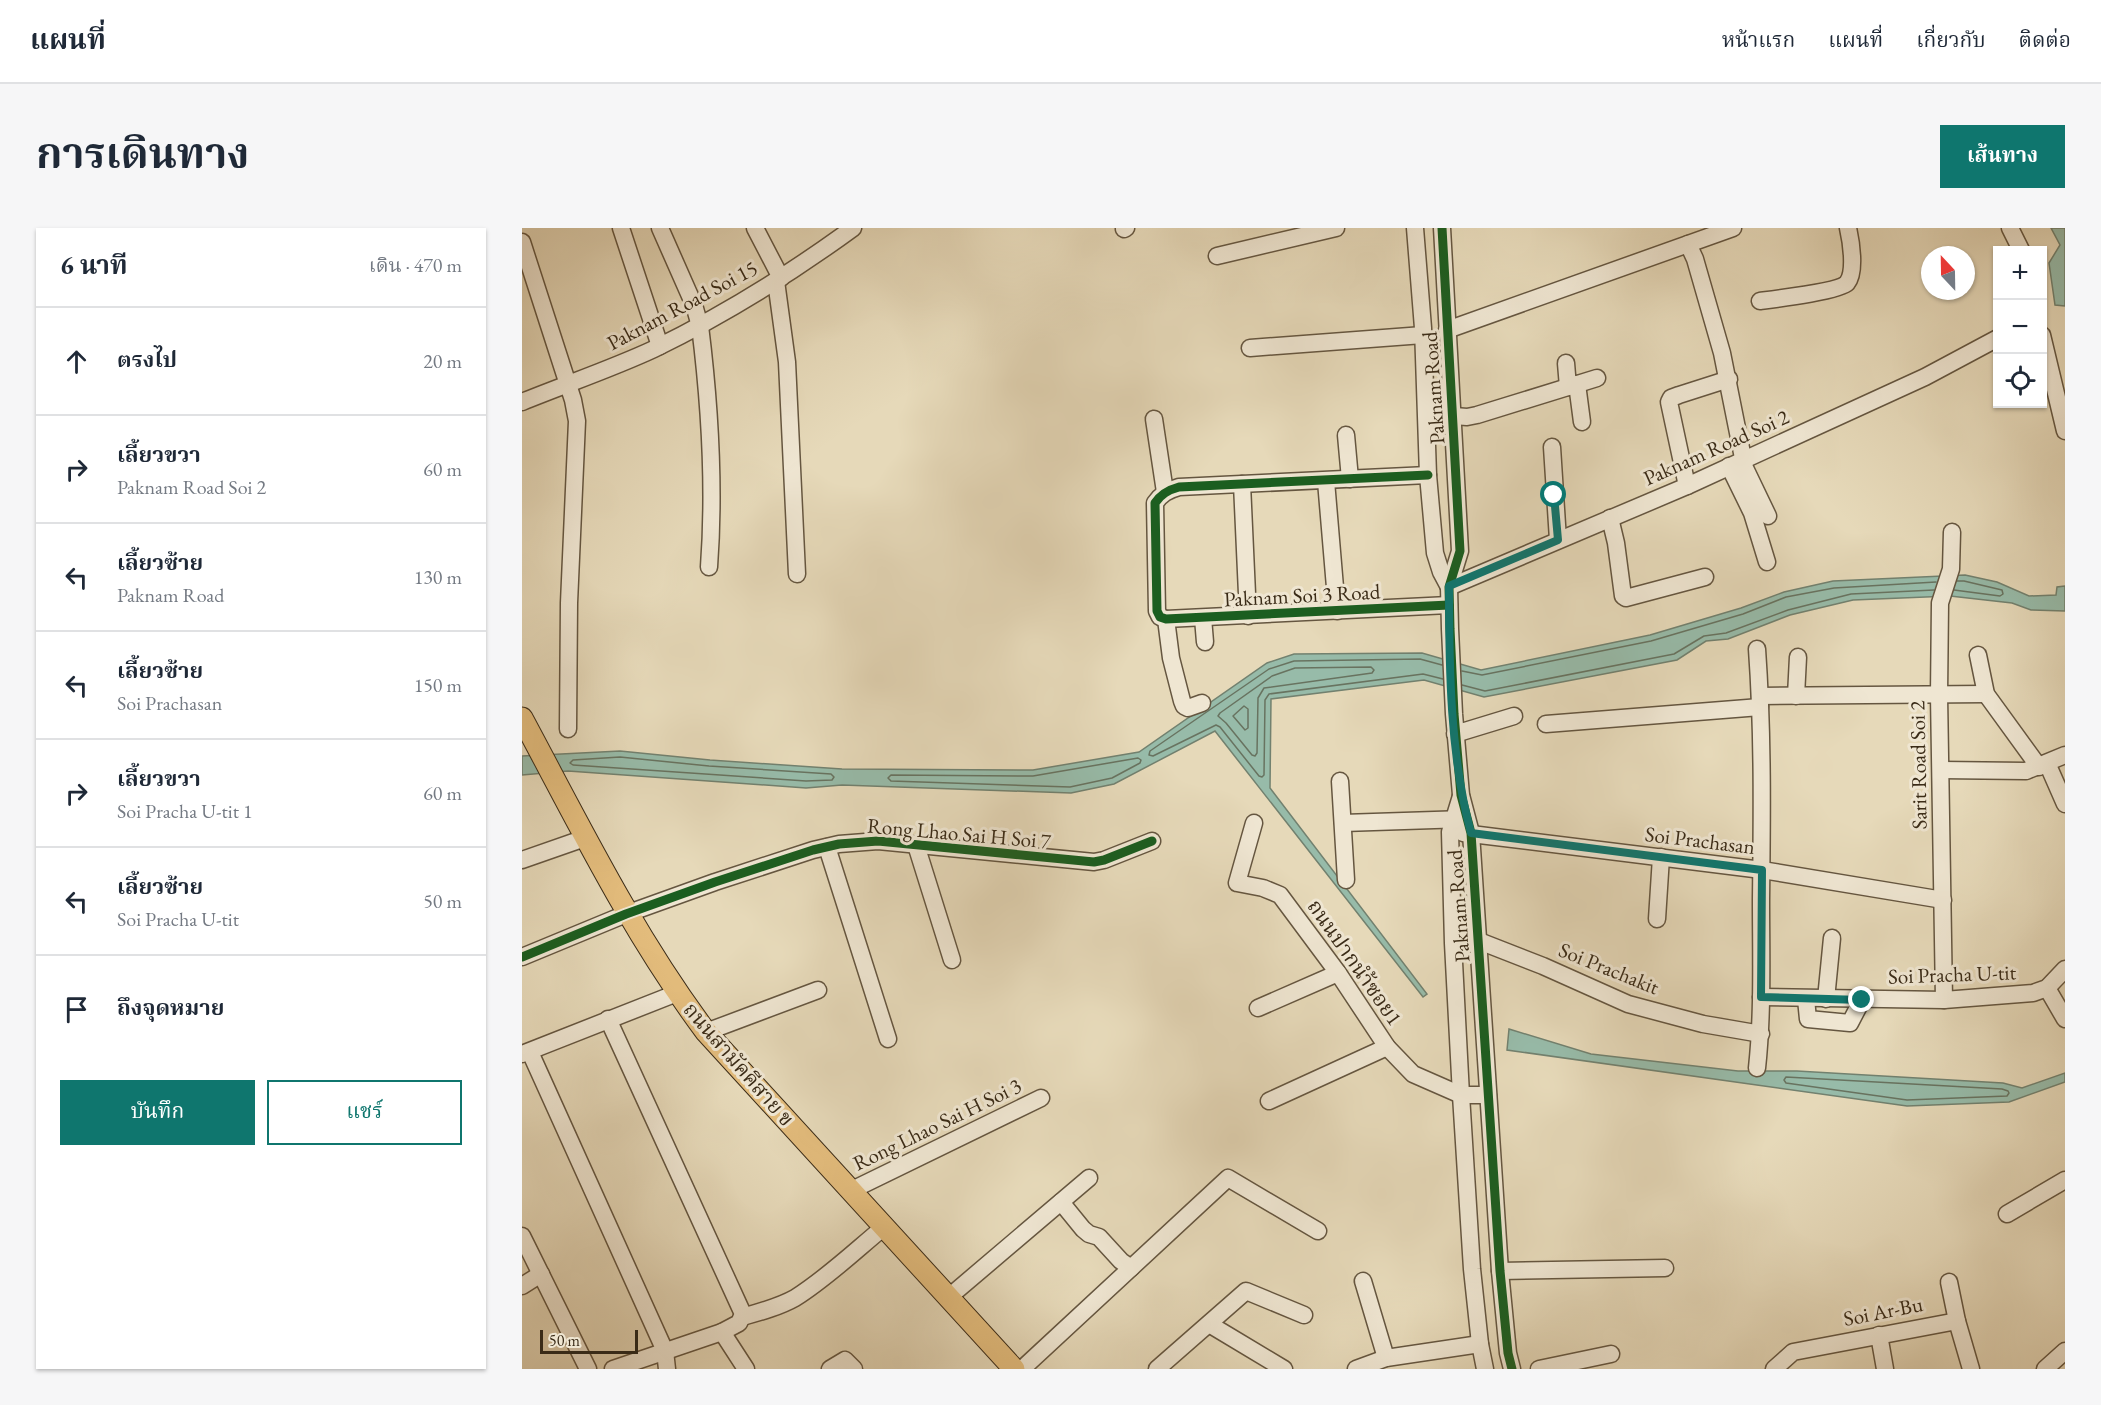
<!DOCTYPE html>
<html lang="th">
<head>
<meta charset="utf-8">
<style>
	body { margin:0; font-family:"EB Garamond","Noto Serif Thai",serif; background:#f6f6f7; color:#1f2937 }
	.controls { position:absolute; right:18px; top:18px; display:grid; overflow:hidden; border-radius:0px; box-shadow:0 2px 4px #0004 }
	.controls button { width:54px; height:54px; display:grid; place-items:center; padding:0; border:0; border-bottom:2px solid #e0e1e3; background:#fff; color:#1f2937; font:30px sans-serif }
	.compass { position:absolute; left:1399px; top:18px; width:54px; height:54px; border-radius:50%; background:#fff; box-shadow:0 2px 4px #0004; rotate:338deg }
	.scale { position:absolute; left:18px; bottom:15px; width:98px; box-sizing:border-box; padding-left:6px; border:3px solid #3a2b17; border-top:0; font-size:16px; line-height:21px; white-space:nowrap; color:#3a2b17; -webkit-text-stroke:4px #efe6d2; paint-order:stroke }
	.stop { position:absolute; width:18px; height:18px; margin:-14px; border:4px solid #0f766e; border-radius:50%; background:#fff }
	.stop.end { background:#0f766e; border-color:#fff; box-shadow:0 2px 6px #0008 }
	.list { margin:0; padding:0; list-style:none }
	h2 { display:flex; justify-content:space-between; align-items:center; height:78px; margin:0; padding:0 24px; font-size:26px }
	h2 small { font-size:20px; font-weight:400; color:#747a83 }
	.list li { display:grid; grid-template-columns:39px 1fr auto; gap:18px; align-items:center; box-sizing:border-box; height:108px; padding:0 24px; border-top:2px solid #e0e1e3 }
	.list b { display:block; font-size:22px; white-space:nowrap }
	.list p { margin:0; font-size:20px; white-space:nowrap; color:#747a83 }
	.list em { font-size:20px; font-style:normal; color:#747a83 }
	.actions { display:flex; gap:12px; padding:18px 24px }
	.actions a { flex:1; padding:14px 0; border:2px solid #0f766e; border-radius:0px; text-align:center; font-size:21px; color:#0f766e }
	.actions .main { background:#0f766e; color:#fff }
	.icon { flex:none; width:33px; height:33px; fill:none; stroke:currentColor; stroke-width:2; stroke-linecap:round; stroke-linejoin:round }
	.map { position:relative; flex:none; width:1543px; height:1141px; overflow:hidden; border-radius:0px }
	header { display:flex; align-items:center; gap:36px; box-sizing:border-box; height:84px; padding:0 30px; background:#fff; border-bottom:2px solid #e0e1e3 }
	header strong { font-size:28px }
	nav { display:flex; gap:33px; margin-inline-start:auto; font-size:21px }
	.intro { display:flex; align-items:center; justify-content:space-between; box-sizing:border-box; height:144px; padding:0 36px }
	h1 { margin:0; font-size:42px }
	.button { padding:15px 27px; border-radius:0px; background:#0f766e; color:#fff; font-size:21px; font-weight:700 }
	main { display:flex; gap:36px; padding:0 36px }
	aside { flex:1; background:#fff; border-radius:0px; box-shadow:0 2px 4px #0004 }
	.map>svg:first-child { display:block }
	.water { fill:#97bba9; stroke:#72816f; stroke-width:1.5 }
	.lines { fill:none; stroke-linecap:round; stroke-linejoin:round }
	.shore { stroke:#687360; stroke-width:1.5 }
	.minor-casing { stroke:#655640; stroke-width:19 }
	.major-casing { stroke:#3a2b17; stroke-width:23 }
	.minor { stroke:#efe6d2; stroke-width:16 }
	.major { stroke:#e3bc7c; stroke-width:21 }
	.cycleway-casing { stroke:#efe6d2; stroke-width:13 }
	.cycleway { stroke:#1b5e20; stroke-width:9 }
	.route { stroke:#0f766e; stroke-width:8 }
	.labels { text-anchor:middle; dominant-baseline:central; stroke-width:6; stroke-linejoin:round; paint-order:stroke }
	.street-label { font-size:21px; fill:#3a2b17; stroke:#efe6d2 }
</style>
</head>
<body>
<header>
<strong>แผนที่</strong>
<nav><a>หน้าแรก</a><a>แผนที่</a><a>เกี่ยวกับ</a><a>ติดต่อ</a></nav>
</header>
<div class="intro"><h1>การเดินทาง</h1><a class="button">เส้นทาง</a></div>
<main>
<aside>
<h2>6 นาที<small>เดิน · 470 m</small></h2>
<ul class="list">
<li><svg class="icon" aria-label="ahead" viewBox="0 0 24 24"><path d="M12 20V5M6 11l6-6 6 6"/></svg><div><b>ตรงไป</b></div><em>20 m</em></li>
<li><svg class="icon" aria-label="right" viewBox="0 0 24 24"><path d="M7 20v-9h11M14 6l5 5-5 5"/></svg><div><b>เลี้ยวขวา</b><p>Paknam Road Soi 2</p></div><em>60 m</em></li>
<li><svg class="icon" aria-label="left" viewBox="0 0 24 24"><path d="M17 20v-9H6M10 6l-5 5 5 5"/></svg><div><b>เลี้ยวซ้าย</b><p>Paknam Road</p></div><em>130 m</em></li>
<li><svg class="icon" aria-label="left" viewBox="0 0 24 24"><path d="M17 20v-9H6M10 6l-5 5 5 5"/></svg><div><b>เลี้ยวซ้าย</b><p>Soi Prachasan</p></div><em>150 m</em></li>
<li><svg class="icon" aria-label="right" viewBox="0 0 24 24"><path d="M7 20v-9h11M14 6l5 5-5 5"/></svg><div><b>เลี้ยวขวา</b><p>Soi Pracha U-tit 1</p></div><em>60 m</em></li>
<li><svg class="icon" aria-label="left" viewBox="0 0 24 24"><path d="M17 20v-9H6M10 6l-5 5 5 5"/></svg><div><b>เลี้ยวซ้าย</b><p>Soi Pracha U-tit</p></div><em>50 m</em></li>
<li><svg class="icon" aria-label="arrive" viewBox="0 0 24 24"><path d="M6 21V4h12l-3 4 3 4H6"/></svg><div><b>ถึงจุดหมาย</b></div></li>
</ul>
<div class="actions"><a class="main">บันทึก</a><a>แชร์</a></div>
</aside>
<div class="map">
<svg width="1543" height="1141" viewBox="0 0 1543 1141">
	<rect width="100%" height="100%" fill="#e6d9b9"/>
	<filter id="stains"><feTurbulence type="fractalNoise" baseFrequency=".00333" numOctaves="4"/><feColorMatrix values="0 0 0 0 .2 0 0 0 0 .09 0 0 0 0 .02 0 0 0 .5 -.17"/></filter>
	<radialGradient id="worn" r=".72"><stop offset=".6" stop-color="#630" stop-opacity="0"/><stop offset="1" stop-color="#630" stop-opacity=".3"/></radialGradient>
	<g class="water">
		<polygon points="1529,0 1543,0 1543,78 1533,77 1527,35 1538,17"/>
		<polygon points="1443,347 1475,354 1507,368 1534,367 1535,359 1543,358 1543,383 1509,382 1490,375 1428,368 1331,372 1268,387 1206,411 1184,413 1155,432 962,469 902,452 749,471 748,560 905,766 901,769 693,503 592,556 549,565 320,557 284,560 46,543 0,547 0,528 98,523 188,532 320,541 511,542 617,524 745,435 772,426 900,425 959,442 1128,407 1219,380 1262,364 1311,353"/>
		<polygon points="987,801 1069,826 1216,843 1275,843 1481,855 1500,860 1543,845 1543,854 1487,874 1385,878 985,822"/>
	</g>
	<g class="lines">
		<g class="shore">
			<polyline points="1432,362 1478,368 1481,366 1480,362 1442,353 1435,353"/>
			<polyline points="920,437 898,431 772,433 747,441 628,523 627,527 631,528 694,497 698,499 737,548 740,549 742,547 743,472 747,466 901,446 921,451"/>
			<polygon points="849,439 852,442 850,445 742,460 736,470 735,525 733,528 730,527 704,495 696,488 698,485 750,448 773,440"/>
			<polyline points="940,443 960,447 1129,413 1221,386 1264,369 1312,360 1414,354"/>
			<polyline points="940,457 963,463 1152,426 1182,408 1204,405 1266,382 1329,366 1412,362"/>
			<polygon points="722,478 726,481 726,500 723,502 711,488"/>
			<polygon points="98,529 187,538 309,546 312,549 310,552 284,553 51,537 48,535 51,532"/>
			<polygon points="616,530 619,532 618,535 590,550 548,559 369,553 366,550 369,547 511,548"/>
			<polygon points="1264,849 1480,861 1486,863 1487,865 1485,868 1385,872 1264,855 1262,852"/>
		</g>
		<defs>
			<g id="minor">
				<polyline points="99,0 138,118"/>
				<path d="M138,0L172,77L178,98C188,178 193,258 187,339"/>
				<polyline points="233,0 259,50"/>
				<polyline points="893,0 901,100 906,247 913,325 919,344 927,359"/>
				<polyline points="920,0 938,323 927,359 928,401 932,486 939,567 949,605 978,1043 986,1125 990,1141"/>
				<polyline points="1488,0 1499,22"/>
				<polyline points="602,1 604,0"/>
				<polyline points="0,14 51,172 55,193 47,375 46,501"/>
				<polyline points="1166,16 1173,31 1200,125 1223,240 1246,288"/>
				<polyline points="695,28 814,0"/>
				<polyline points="254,53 265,134 275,346"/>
				<path d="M1238,73C1253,71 1318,63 1325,55C1334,44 1329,13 1326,0"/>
				<polyline points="925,102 1211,0"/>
				<polyline points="1520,107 1543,203"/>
				<polyline points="728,120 901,107"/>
				<polyline points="1044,135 1046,159"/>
				<polyline points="1055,156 1060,194"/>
				<path d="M0,174C44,156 89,141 132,121C202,87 268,46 331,0"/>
				<polyline points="932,188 945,189 955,187 1075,150"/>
				<polyline points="632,191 643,264"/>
				<polyline points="824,207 828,251"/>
				<polyline points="1030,219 1036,312"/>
				<polyline points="1207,238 1230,285 1245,334"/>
				<path d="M906,247L657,259C646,262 639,266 633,275L635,383L638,389L644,391L927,377"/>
				<polyline points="804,253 815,383"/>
				<polyline points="720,256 726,388"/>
				<polyline points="1165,258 1147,174 1149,170 1157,167 1207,151"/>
				<polyline points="1088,290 1094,315 1101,368 1104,370 1183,349"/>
				<polyline points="927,359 1165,258 1403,149 1476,110"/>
				<polyline points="681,390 683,414"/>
				<polyline points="644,391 649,430 660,473 662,478 666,480 680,475"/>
				<path d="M1235,421C1241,505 1240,588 1239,672C1239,728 1241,784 1235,840"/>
				<polyline points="1456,427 1464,466 1517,539"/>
				<polyline points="1238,468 1464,466"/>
				<polyline points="1274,468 1276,429"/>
				<polyline points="1024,496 1238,479"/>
				<polyline points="933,506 992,488"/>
				<polyline points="1525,535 1543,576"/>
				<polyline points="1419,542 1504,543 1543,527"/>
				<polyline points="818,553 824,652"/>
				<polyline points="939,568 928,604 931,715 939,867 950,1041 958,1116 963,1141"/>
				<polyline points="732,595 715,655 741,660 758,667 816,745 865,819 891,846 939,867 966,867"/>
				<polyline points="821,595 943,591"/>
				<polyline points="941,605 1240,642 1421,672"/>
				<polyline points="394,617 430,732"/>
				<polyline points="305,619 366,811"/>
				<polyline points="0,632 63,610"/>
				<polyline points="1135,691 1139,629"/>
				<polyline points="957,713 1021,738 1106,776 1181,796 1239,806"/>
				<polyline points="0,729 104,686 193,654 291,622 317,616 356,613 572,634 582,632 630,613"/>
				<polyline points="1525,760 1543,791"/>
				<polyline points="1239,769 1422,772 1511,765 1525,760 1543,741"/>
				<polyline points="1284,771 1286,791 1328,795 1340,772"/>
				<polyline points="1304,771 1310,710"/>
				<polyline points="1422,772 1417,467 1418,375 1429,341 1430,304"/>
				<polyline points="736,780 816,745"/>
				<polyline points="86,791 221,1086 217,1095 200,1104 91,1141"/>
				<polyline points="184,804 296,762"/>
				<polyline points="8,824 143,1123 145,1141"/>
				<polyline points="0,826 155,765"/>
				<polyline points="747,873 865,819"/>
				<polyline points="330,962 519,870"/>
				<polyline points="539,974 561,1001 567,1006 577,1009 599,1033 609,1040"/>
				<polyline points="1485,986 1543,952"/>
				<polyline points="0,1008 66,1141"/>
				<polyline points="978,1043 1143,1040"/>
				<polyline points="841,1053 864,1130"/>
				<polyline points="1427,1054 1435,1093"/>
				<polyline points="0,1058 19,1046"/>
				<polyline points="427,1069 567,950"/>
				<path d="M220,1089C238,1084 257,1079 273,1070C305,1050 334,1022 362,999"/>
				<polyline points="687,1096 762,1141"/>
				<polyline points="200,1104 224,1141"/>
				<polyline points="1357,1107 1363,1141"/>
				<polyline points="308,1141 323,1132 332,1141"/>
				<polyline points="500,1141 706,950 796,1003"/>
				<polyline points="635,1141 724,1063 782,1087"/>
				<polyline points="834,1141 864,1130 958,1116"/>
				<polyline points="1017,1141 1089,1126"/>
				<polyline points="1252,1141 1271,1124 1435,1093 1449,1141"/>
				<polyline points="1523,1141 1543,1123"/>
			</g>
			<path id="major" d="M0,490C58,598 110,705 184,804L492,1141"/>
		</defs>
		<use href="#minor" class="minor-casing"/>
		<use href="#major" class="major-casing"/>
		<use href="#minor" class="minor"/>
		<use href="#major" class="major"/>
		<defs>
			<g id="cycleway">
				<polyline points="920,0 938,323 927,359 928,401 932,486 939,567 949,605 978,1043 986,1125 990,1141"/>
				<path d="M906,247L657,259C646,262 639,266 633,275L635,383L638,389L644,391L927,377"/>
				<polyline points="0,729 104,686 193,654 291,622 317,616 356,613 572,634 582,632 630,613"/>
			</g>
		</defs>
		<use href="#cycleway" class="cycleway-casing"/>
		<use href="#cycleway" class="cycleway"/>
	</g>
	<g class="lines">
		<path class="route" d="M1032,267L1036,312L927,358C927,439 928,528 949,605L1240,642L1239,769L1340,772"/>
	</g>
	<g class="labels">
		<g class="street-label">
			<text transform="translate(160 77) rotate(-28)">Paknam Road Soi 15</text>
			<text transform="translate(911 160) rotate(-94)">Paknam Road</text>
			<text transform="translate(1194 219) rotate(-24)">Paknam Road Soi 2</text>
			<text transform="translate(780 367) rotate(-3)">Paknam Soi 3 Road</text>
			<text transform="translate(1396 537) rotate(-91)">Sarit Road Soi 2</text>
			<text transform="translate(437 605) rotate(5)">Rong Lhao Sai H Soi 7</text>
			<text transform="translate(1178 612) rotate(7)">Soi Prachasan</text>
			<text transform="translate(936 678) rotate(-94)">Paknam Road</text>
			<text transform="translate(833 734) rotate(55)">ถนนปากนำ้ซอย1</text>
			<text transform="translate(1087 740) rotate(22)">Soi Prachakit</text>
			<text transform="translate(1430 746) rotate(-2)">Soi Pracha U-tit</text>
			<text transform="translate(217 836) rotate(49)">ถนนสามัคคีสาย ข</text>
			<text transform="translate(415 896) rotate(-26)">Rong Lhao Sai H Soi 3</text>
			<text transform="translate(1361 1083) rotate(-11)">Soi Ar-Bu</text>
		</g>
	</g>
	<rect width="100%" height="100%" filter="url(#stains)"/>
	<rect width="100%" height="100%" fill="url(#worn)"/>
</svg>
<div class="controls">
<button>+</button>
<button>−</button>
<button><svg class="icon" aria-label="locate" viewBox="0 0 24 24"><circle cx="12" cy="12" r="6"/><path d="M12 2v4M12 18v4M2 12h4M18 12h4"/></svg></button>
</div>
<svg class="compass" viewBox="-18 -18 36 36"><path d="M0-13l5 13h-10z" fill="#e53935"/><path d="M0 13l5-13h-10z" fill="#747a83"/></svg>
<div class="scale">50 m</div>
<div class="stop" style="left:1032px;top:267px"></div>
<div class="stop end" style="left:1340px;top:772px"></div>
</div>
</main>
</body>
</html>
